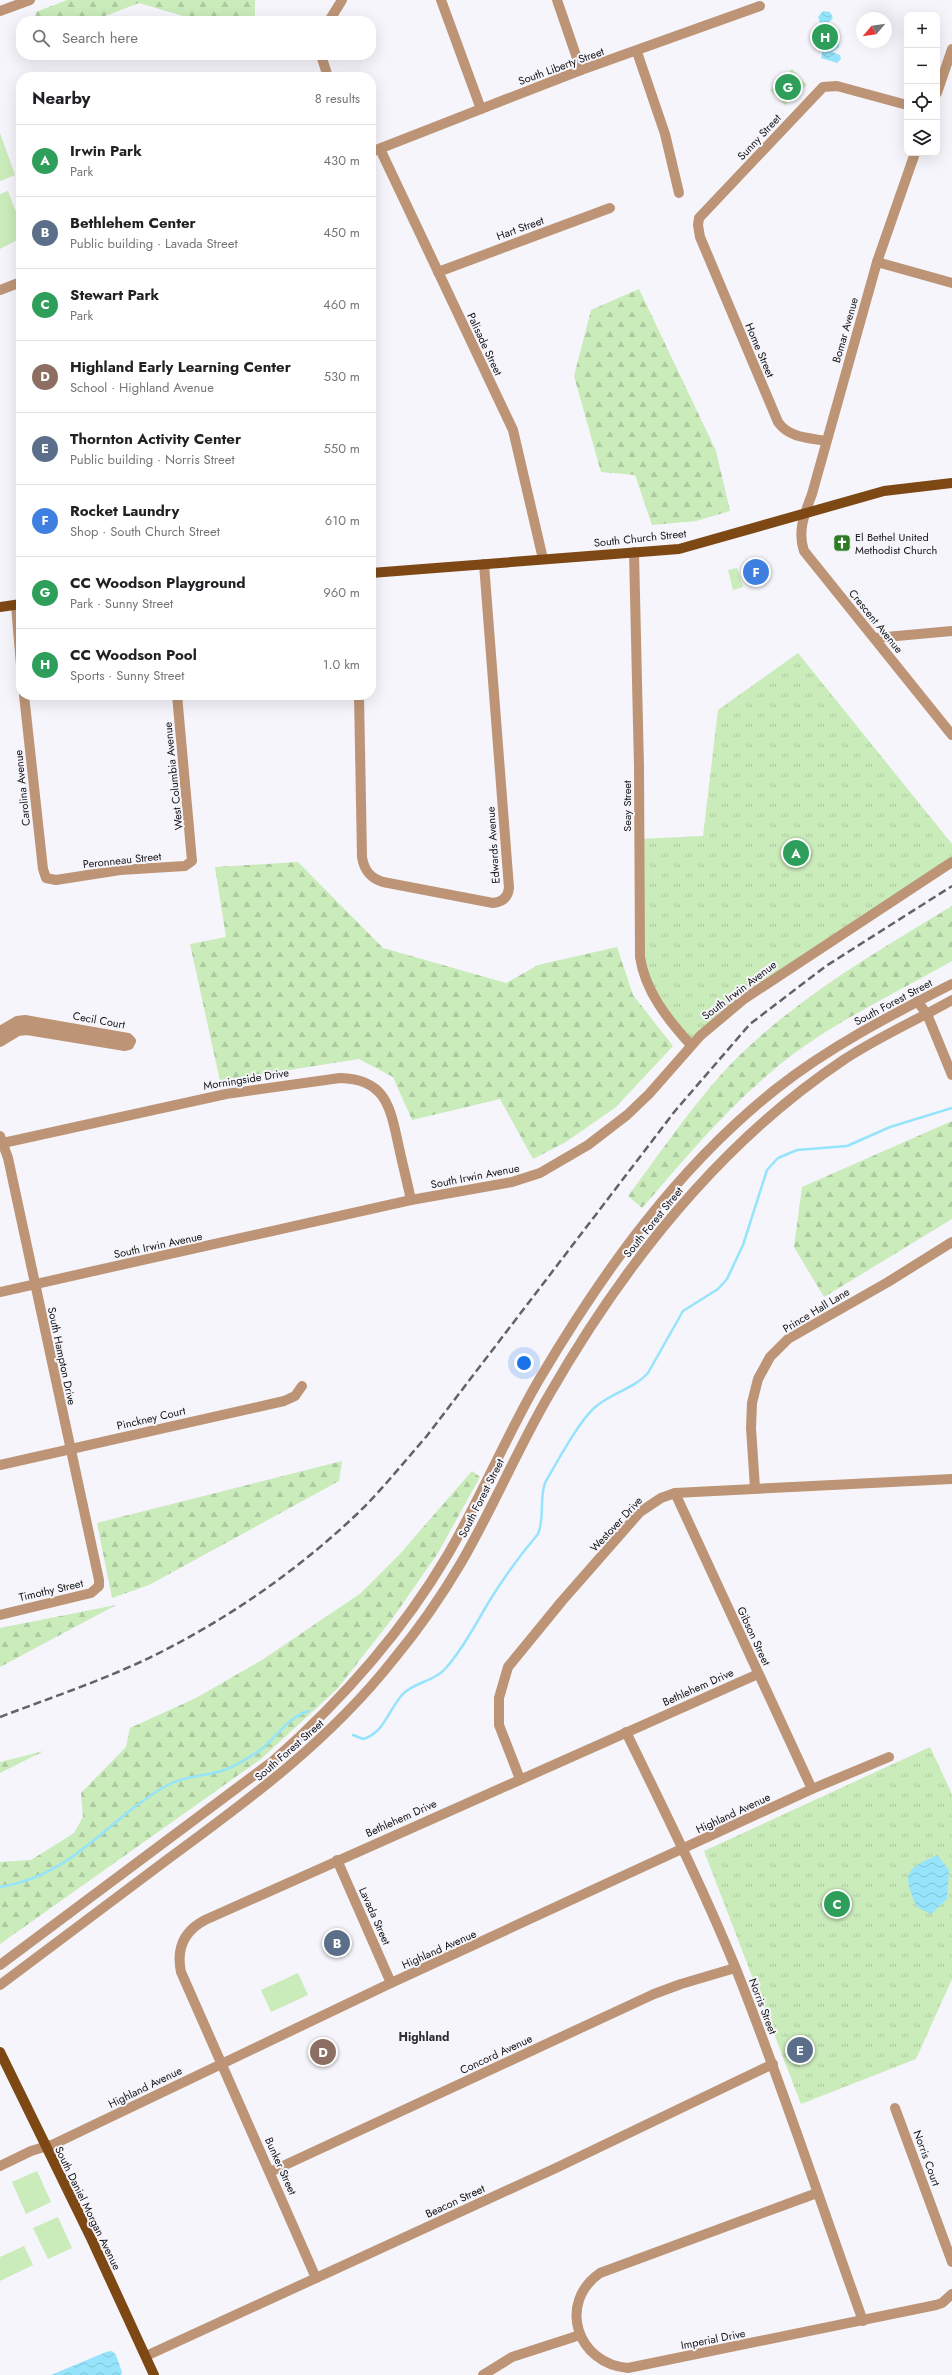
<!DOCTYPE html>
<html lang="en">
<head>
<meta charset="utf-8">
<style>
	body { margin:0; font-family:Jost,sans-serif; background:#f6f6f6; color:#202124 }
	.controls { position:absolute; right:12px; top:12px; display:grid; overflow:hidden; border-radius:8px; box-shadow:0 4px 16px #0002 }
	.controls button { width:36px; height:36px; display:grid; place-items:center; padding:0; border:0; border-bottom:1px solid #e0e0e0; background:#fff; color:#202124; font:20px sans-serif }
	.compass { position:absolute; left:856px; top:12px; width:36px; height:36px; border-radius:50%; background:#fff; box-shadow:0 4px 16px #0002; rotate:241deg }
	.you { position:absolute; left:524px; top:1363px; width:14px; height:14px; margin:-10px; border:3px solid #fff; border-radius:50%; background:#1a73e8; box-shadow:0 0 0 6px #1a73e833 }
	.badge { display:grid; place-items:center; width:26px; height:26px; border-radius:50%; background:#2e7b23; color:#fff; font-size:13px; font-weight:700 }
	.pin { position:absolute; translate:-50% -50%; border:2px solid #fff; box-shadow:0 1px 4px #0006 }
	.list { margin:0; padding:0; list-style:none }
	h2 { display:flex; justify-content:space-between; align-items:center; height:52px; margin:0; padding:0 16px; font-size:17px }
	h2 small { font-size:13px; font-weight:400; color:#757577 }
	.list li { display:grid; grid-template-columns:26px 1fr auto; gap:12px; align-items:center; box-sizing:border-box; height:72px; padding:0 16px; border-top:1px solid #e0e0e0 }
	.list b { display:block; font-size:15px; white-space:nowrap }
	.list p { margin:0; font-size:13px; white-space:nowrap; color:#757577 }
	.list em { font-size:13px; font-style:normal; color:#757577 }
	.icon { flex:none; width:22px; height:22px; fill:none; stroke:currentColor; stroke-width:2; stroke-linecap:round; stroke-linejoin:round }
	.map { position:relative; flex:none; width:952px; height:2375px; overflow:hidden }
	.search { position:absolute; background:#fff; box-shadow:0 4px 16px #0002; left:16px; top:16px; width:360px; height:44px; display:flex; align-items:center; gap:10px; box-sizing:border-box; padding:0 14px; border-radius:16px; color:#757577; font-size:15px }
	.panel { position:absolute; background:#fff; box-shadow:0 4px 16px #0002; left:16px; top:72px; width:360px; height:628px; border-radius:16px }
	.map>svg:first-child { display:block }
	.grass { fill:#caebba }
	.forest { fill:url(#forest-firs) }
	.park { fill:url(#park-tufts) }
	.water { fill:url(#water-waves) }
	.lines { fill:none; stroke-linecap:round; stroke-linejoin:round }
	.stream { stroke:#96e4fb; stroke-width:2.5 }
	.minor { stroke:#bd9576; stroke-width:10 }
	.major { stroke:#7e4814; stroke-width:10 }
	.rail { stroke:#636367; stroke-width:2.5; stroke-dasharray:8 4; stroke-linecap:butt }
	.labels { text-anchor:middle; dominant-baseline:central; stroke-width:4; stroke-linejoin:round; paint-order:stroke }
	.street-label { font-size:11px; fill:#131315; stroke:#f5f5fb }
	.poi-label { font-size:11px; fill:#131315; stroke:#f5f5fb; text-anchor:start }
	.neighbourhood-label { font-size:12px; font-weight:bold; fill:#2f2f34; stroke:#f5f5fb }
</style>
</head>
<body>
<div class="map">
<svg width="952" height="2375" viewBox="0 0 952 2375">
	<defs>
		<pattern id="forest-firs" width="22" height="20" patternUnits="userSpaceOnUse"><rect width="22" height="20" fill="#caebba"/><path d="M5 1l3.5 6h-7zM16 11l3.5 6h-7z" fill="#adc99f"/></pattern>
		<pattern id="park-tufts" width="24" height="20" patternUnits="userSpaceOnUse"><rect width="24" height="20" fill="#caebba"/><path d="M3 7l-1-3M5 7V3M7 7l1-3M15 17l-1-3M17 17v-4M19 17l1-3" fill="none" stroke="#adc99f"/></pattern>
		<pattern id="water-waves" width="16" height="10" patternUnits="userSpaceOnUse"><rect width="16" height="10" fill="#96e4fb"/><path d="M0 5q4-4 8 0t8 0" fill="none" stroke="#80c3d6"/></pattern>
	</defs>
	<rect width="100%" height="100%" fill="#f5f5fb"/>
	<g class="grass">
		<polygon points="0,133 15,175 0,181"/>
		<polygon points="8,191 21,225 21,238 0,249 0,194"/>
		<polygon points="737,568 743,587 733,590 728,570"/>
		<polygon points="298,1973 308,1995 271,2012 261,1990"/>
		<polygon points="37,2171 51,2202 26,2214 12,2182"/>
		<polygon points="58,2217 72,2248 48,2259 33,2228"/>
		<polygon points="24,2246 33,2265 0,2281 0,2257"/>
	</g>
	<g class="forest">
		<polygon points="67,0 255,0 255,21 200,21 139,3 92,21 35,21 36,12"/>
		<polygon points="639,289 716,451 730,511 696,521 652,525 635,475 601,472 574,376 591,310"/>
		<polygon points="298,862 383,948 506,983 538,965 617,947 633,995 673,1046 616,1107 566,1142 533,1159 500,1099 412,1120 393,1077 359,1059 220,1081 190,944 226,937 215,867"/>
		<path d="M952,906V961C891,996 824,1026 771,1072C723,1112 683,1161 642,1208L628,1196C668,1143 705,1085 755,1041C815,987 883,948 952,906Z"/>
		<polygon points="952,1121 952,1219 824,1297 794,1247 802,1187"/>
		<polygon points="342,1461 339,1481 149,1585 112,1598 97,1523"/>
		<polygon points="472,1471 480,1477 438,1553 392,1619 337,1689 261,1759 0,1944 0,1862 31,1860 74,1833 83,1817 81,1793 126,1747 130,1728 196,1698 262,1660 361,1593 399,1555"/>
		<polygon points="116,1605 0,1667 0,1628"/>
		<polygon points="44,1751 0,1773 0,1762"/>
	</g>
	<g class="park">
		<polygon points="792,69 807,85 785,105 770,90"/>
		<polygon points="798,653 952,844 952,862 775,977 691,1045 643,974 639,839 703,836 718,710"/>
		<polygon points="930,1747 952,1794 952,1979 916,2059 801,2104 704,1851"/>
	</g>
	<g class="water">
		<path d="M823,11L830,12L833,18L827,24L826,31L835,34V38L839,40V47L832,52L840,55L841,59L837,63L821,58L823,48C808,43 819,34 821,25L818,17Z"/>
		<path d="M937,1855L949,1870L947,1899L931,1914L917,1907C902,1874 904,1870 937,1855Z"/>
		<polygon points="112,2351 116,2355 122,2372 121,2375 51,2375 106,2352"/>
	</g>
	<g class="lines">
		<g class="stream">
			<path d="M353,1735L363,1739C384,1733 388,1711 402,1695C413,1682 434,1682 445,1669C463,1649 476,1623 490,1600C504,1577 521,1554 538,1534C545,1517 539,1500 545,1483C557,1462 578,1423 594,1408C610,1393 634,1389 648,1373L683,1311L718,1289L727,1279L743,1245L767,1170L778,1158L797,1150L847,1146L890,1127L952,1108"/>
			<path d="M0,1887C73,1876 106,1820 166,1786C182,1777 201,1776 218,1772C231,1769 245,1760 256,1753C276,1740 286,1717 309,1711"/>
		</g>
		<g class="minor">
			<polyline points="441,0 481,109"/>
			<polyline points="557,0 581,70"/>
			<polyline points="0,11 30,0"/>
			<polyline points="329,21 342,0"/>
			<polyline points="637,52 665,134 679,193"/>
			<polyline points="321,55 328,77"/>
			<polyline points="937,93 952,49"/>
			<polyline points="380,149 513,430 543,559"/>
			<polyline points="371,152 581,70 760,6"/>
			<path d="M915,153L877,262L812,494C805,513 797,531 804,551L952,735"/>
			<polyline points="877,262 952,283"/>
			<polyline points="438,272 610,208"/>
			<polyline points="0,290 21,282"/>
			<path d="M826,441C809,438 789,438 778,422L700,237L698,225L699,218L823,87L837,86L907,105"/>
			<path d="M634,552L639,767L640,957C645,991 668,1020 691,1045"/>
			<polyline points="16,605 21,665"/>
			<polyline points="875,638 952,631"/>
			<polyline points="24,695 43,869 46,878 56,880 120,870 185,866 192,861 177,695"/>
			<path d="M359,695L362,857C364,870 370,878 383,882L493,903C503,902 508,897 509,888L484,564"/>
			<polyline points="917,1001 927,1014 952,1075"/>
			<polyline points="0,1031 17,1021 25,1020 128,1038 131,1041 129,1045 125,1046 27,1030 18,1031 0,1042"/>
			<polyline points="0,1136 8,1158 99,1580 99,1586 91,1593 0,1615"/>
			<path d="M3,1143L226,1094L340,1078C385,1079 390,1106 398,1143C402,1162 407,1181 411,1200"/>
			<polyline points="0,1292 411,1200 512,1182 540,1173 588,1145 627,1115 649,1094 700,1036 744,999 952,862"/>
			<polyline points="0,1465 284,1401 295,1396 302,1386"/>
			<polyline points="755,1488 751,1428 752,1403 758,1379 770,1357 788,1339 888,1282 952,1242"/>
			<polyline points="675,1493 812,1789"/>
			<path d="M626,1732C664,1810 703,1888 736,1969C782,2085 821,2204 863,2321"/>
			<polyline points="520,1779 499,1725 499,1698 508,1667 562,1601 640,1512 661,1498 675,1493 952,1479"/>
			<polyline points="337,1860 391,1983"/>
			<path d="M0,1965L273,1761C341,1701 401,1634 447,1556C481,1498 506,1436 540,1378C604,1270 677,1168 776,1089C829,1047 891,1015 952,984"/>
			<path d="M0,1985C56,1943 112,1901 168,1859C250,1799 330,1740 393,1660C418,1630 441,1597 461,1563C493,1508 517,1450 549,1395C623,1266 717,1145 842,1061C874,1039 917,1020 952,1000"/>
			<polyline points="895,2108 952,2262"/>
			<polyline points="0,2166 31,2151 54,2144 391,1983 812,1789 889,1757"/>
			<polyline points="270,2172 654,1994 681,1984 735,1968"/>
			<path d="M817,2193L600,2273C557,2303 577,2364 628,2368L936,2305L942,2303L952,2294"/>
			<path d="M316,2278L181,1972C176,1948 184,1931 205,1920L758,1674"/>
			<polyline points="146,2356 556,2168 773,2064"/>
			<polyline points="483,2375 512,2357 580,2335"/>
		</g>
		<g class="major">
			<polyline points="371,573 679,549 884,491 952,483"/>
			<polyline points="0,607 21,604"/>
			<polyline points="0,2052 90,2236 154,2375"/>
		</g>
		<path class="rail" d="M0,1717C55,1696 113,1677 165,1650C235,1614 300,1568 357,1514C382,1490 403,1463 426,1437L675,1111L750,1024L826,966L952,886"/>
	</g>
	<defs>
		<symbol id="church-square" viewBox="-11 -11 22 22"><rect x="-9" y="-9" width="18" height="18" rx="4" fill="#2e7b23" stroke="#f5f5fb"/><path d="M-1.2-6h2.4v3.5h3.3v2.4h-3.3V6h-2.4V-.1h-3.3v-2.4h3.3Z" fill="#fff"/></symbol>
	</defs>
	<g fill-rule="evenodd">
		<use href="#church-square" x="832" y="533" width="20" height="20"/>
	</g>
	<g class="labels">
		<g class="street-label">
			<text transform="translate(561 66) rotate(-20)">South Liberty Street</text>
			<text transform="translate(759 137) rotate(-47)">Sunny Street</text>
			<text transform="translate(520 228) rotate(-20)">Hart Street</text>
			<text transform="translate(845 330) rotate(-74)">Bomar Avenue</text>
			<text transform="translate(485 344) rotate(65)">Palisade Street</text>
			<text transform="translate(760 350) rotate(67)">Home Street</text>
			<text transform="translate(640 538) rotate(-6)">South Church Street</text>
			<text transform="translate(876 621) rotate(51)">Crescent Avenue</text>
			<text transform="translate(173 776) rotate(-96)">West Columbia Avenue</text>
			<text transform="translate(22 788) rotate(-96)">Carolina Avenue</text>
			<text transform="translate(627 806) rotate(-90)">Seay Street</text>
			<text transform="translate(493 845) rotate(-94)">Edwards Avenue</text>
			<text transform="translate(122 860) rotate(-6)">Peronneau Street</text>
			<text transform="translate(739 990) rotate(-37)">South Irwin Avenue</text>
			<text transform="translate(893 1002) rotate(-28)">South Forest Street</text>
			<text transform="translate(99 1020) rotate(10)">Cecil Court</text>
			<text transform="translate(246 1079) rotate(-9)">Morningside Drive</text>
			<text transform="translate(475 1176) rotate(-11)">South Irwin Avenue</text>
			<text transform="translate(653 1222) rotate(-51)">South Forest Street</text>
			<text transform="translate(158 1245) rotate(-12)">South Irwin Avenue</text>
			<text transform="translate(816 1310) rotate(-31)">Prince Hall Lane</text>
			<text transform="translate(62 1356) rotate(78)">South Hampton Drive</text>
			<text transform="translate(151 1418) rotate(-13)">Pinckney Court</text>
			<text transform="translate(481 1498) rotate(-63)">South Forest Street</text>
			<text transform="translate(616 1524) rotate(-47)">Westover Drive</text>
			<text transform="translate(51 1590) rotate(-13)">Timothy Street</text>
			<text transform="translate(754 1636) rotate(65)">Gibson Street</text>
			<text transform="translate(698 1687) rotate(-24)">Bethlehem Drive</text>
			<text transform="translate(289 1750) rotate(-41)">South Forest Street</text>
			<text transform="translate(733 1813) rotate(-25)">Highland Avenue</text>
			<text transform="translate(401 1818) rotate(-24)">Bethlehem Drive</text>
			<text transform="translate(375 1916) rotate(66)">Lavada Street</text>
			<text transform="translate(439 1949) rotate(-24)">Highland Avenue</text>
			<text transform="translate(763 2006) rotate(69)">Norris Street</text>
			<text transform="translate(496 2054) rotate(-25)">Concord Avenue</text>
			<text transform="translate(145 2087) rotate(-26)">Highland Avenue</text>
			<text transform="translate(927 2158) rotate(70)">Norris Court</text>
			<text transform="translate(281 2166) rotate(66)">Bunker Street</text>
			<text transform="translate(455 2201) rotate(-25)">Beacon Street</text>
			<text transform="translate(88 2208) rotate(64)">South Daniel Morgan Avenue</text>
			<text transform="translate(713 2339) rotate(-11)">Imperial Drive</text>
		</g>
		<g class="poi-label">
			<text x="855" y="537">El Bethel United<tspan x="855" dy="13">Methodist Church</tspan></text>
		</g>
		<g class="neighbourhood-label">
			<text x="424" y="2037">Highland</text>
		</g>
	</g>
</svg>
<div class="controls">
<button>+</button>
<button>−</button>
<button><svg class="icon" aria-label="locate" viewBox="0 0 24 24"><circle cx="12" cy="12" r="6"/><path d="M12 2v4M12 18v4M2 12h4M18 12h4"/></svg></button>
<button><svg class="icon" aria-label="layers" viewBox="0 0 24 24"><path d="M12 4l9 5-9 5-9-5zM3 14l9 5 9-5"/></svg></button>
</div>
<svg class="compass" viewBox="-18 -18 36 36"><path d="M0-13l5 13h-10z" fill="#e53935"/><path d="M0 13l5-13h-10z" fill="#757577"/></svg>
<div class="you"></div>
<div class="pin badge" style="left:796px;top:853px;background:#2e9e5b">A</div>
<div class="pin badge" style="left:337px;top:1943px;background:#5c6f8a">B</div>
<div class="pin badge" style="left:837px;top:1904px;background:#2e9e5b">C</div>
<div class="pin badge" style="left:323px;top:2052px;background:#8d6e63">D</div>
<div class="pin badge" style="left:800px;top:2050px;background:#5c6f8a">E</div>
<div class="pin badge" style="left:756px;top:572px;background:#3f7fe0">F</div>
<div class="pin badge" style="left:788px;top:87px;background:#2e9e5b">G</div>
<div class="pin badge" style="left:825px;top:37px;background:#2e9e5b">H</div>
<div class="search"><svg class="icon" aria-label="search" viewBox="0 0 24 24"><circle cx="10" cy="10" r="6"/><path d="M15 15l6 6"/></svg>Search here</div>
<section class="panel">
<h2>Nearby<small>8 results</small></h2>
<ul class="list">
<li><span class="badge" style="background:#2e9e5b">A</span><div><b>Irwin Park</b><p>Park</p></div><em>430 m</em></li>
<li><span class="badge" style="background:#5c6f8a">B</span><div><b>Bethlehem Center</b><p>Public building · Lavada Street</p></div><em>450 m</em></li>
<li><span class="badge" style="background:#2e9e5b">C</span><div><b>Stewart Park</b><p>Park</p></div><em>460 m</em></li>
<li><span class="badge" style="background:#8d6e63">D</span><div><b>Highland Early Learning Center</b><p>School · Highland Avenue</p></div><em>530 m</em></li>
<li><span class="badge" style="background:#5c6f8a">E</span><div><b>Thornton Activity Center</b><p>Public building · Norris Street</p></div><em>550 m</em></li>
<li><span class="badge" style="background:#3f7fe0">F</span><div><b>Rocket Laundry</b><p>Shop · South Church Street</p></div><em>610 m</em></li>
<li><span class="badge" style="background:#2e9e5b">G</span><div><b>CC Woodson Playground</b><p>Park · Sunny Street</p></div><em>960 m</em></li>
<li><span class="badge" style="background:#2e9e5b">H</span><div><b>CC Woodson Pool</b><p>Sports · Sunny Street</p></div><em>1.0 km</em></li>
</ul>
</section>
</div>
</body>
</html>
